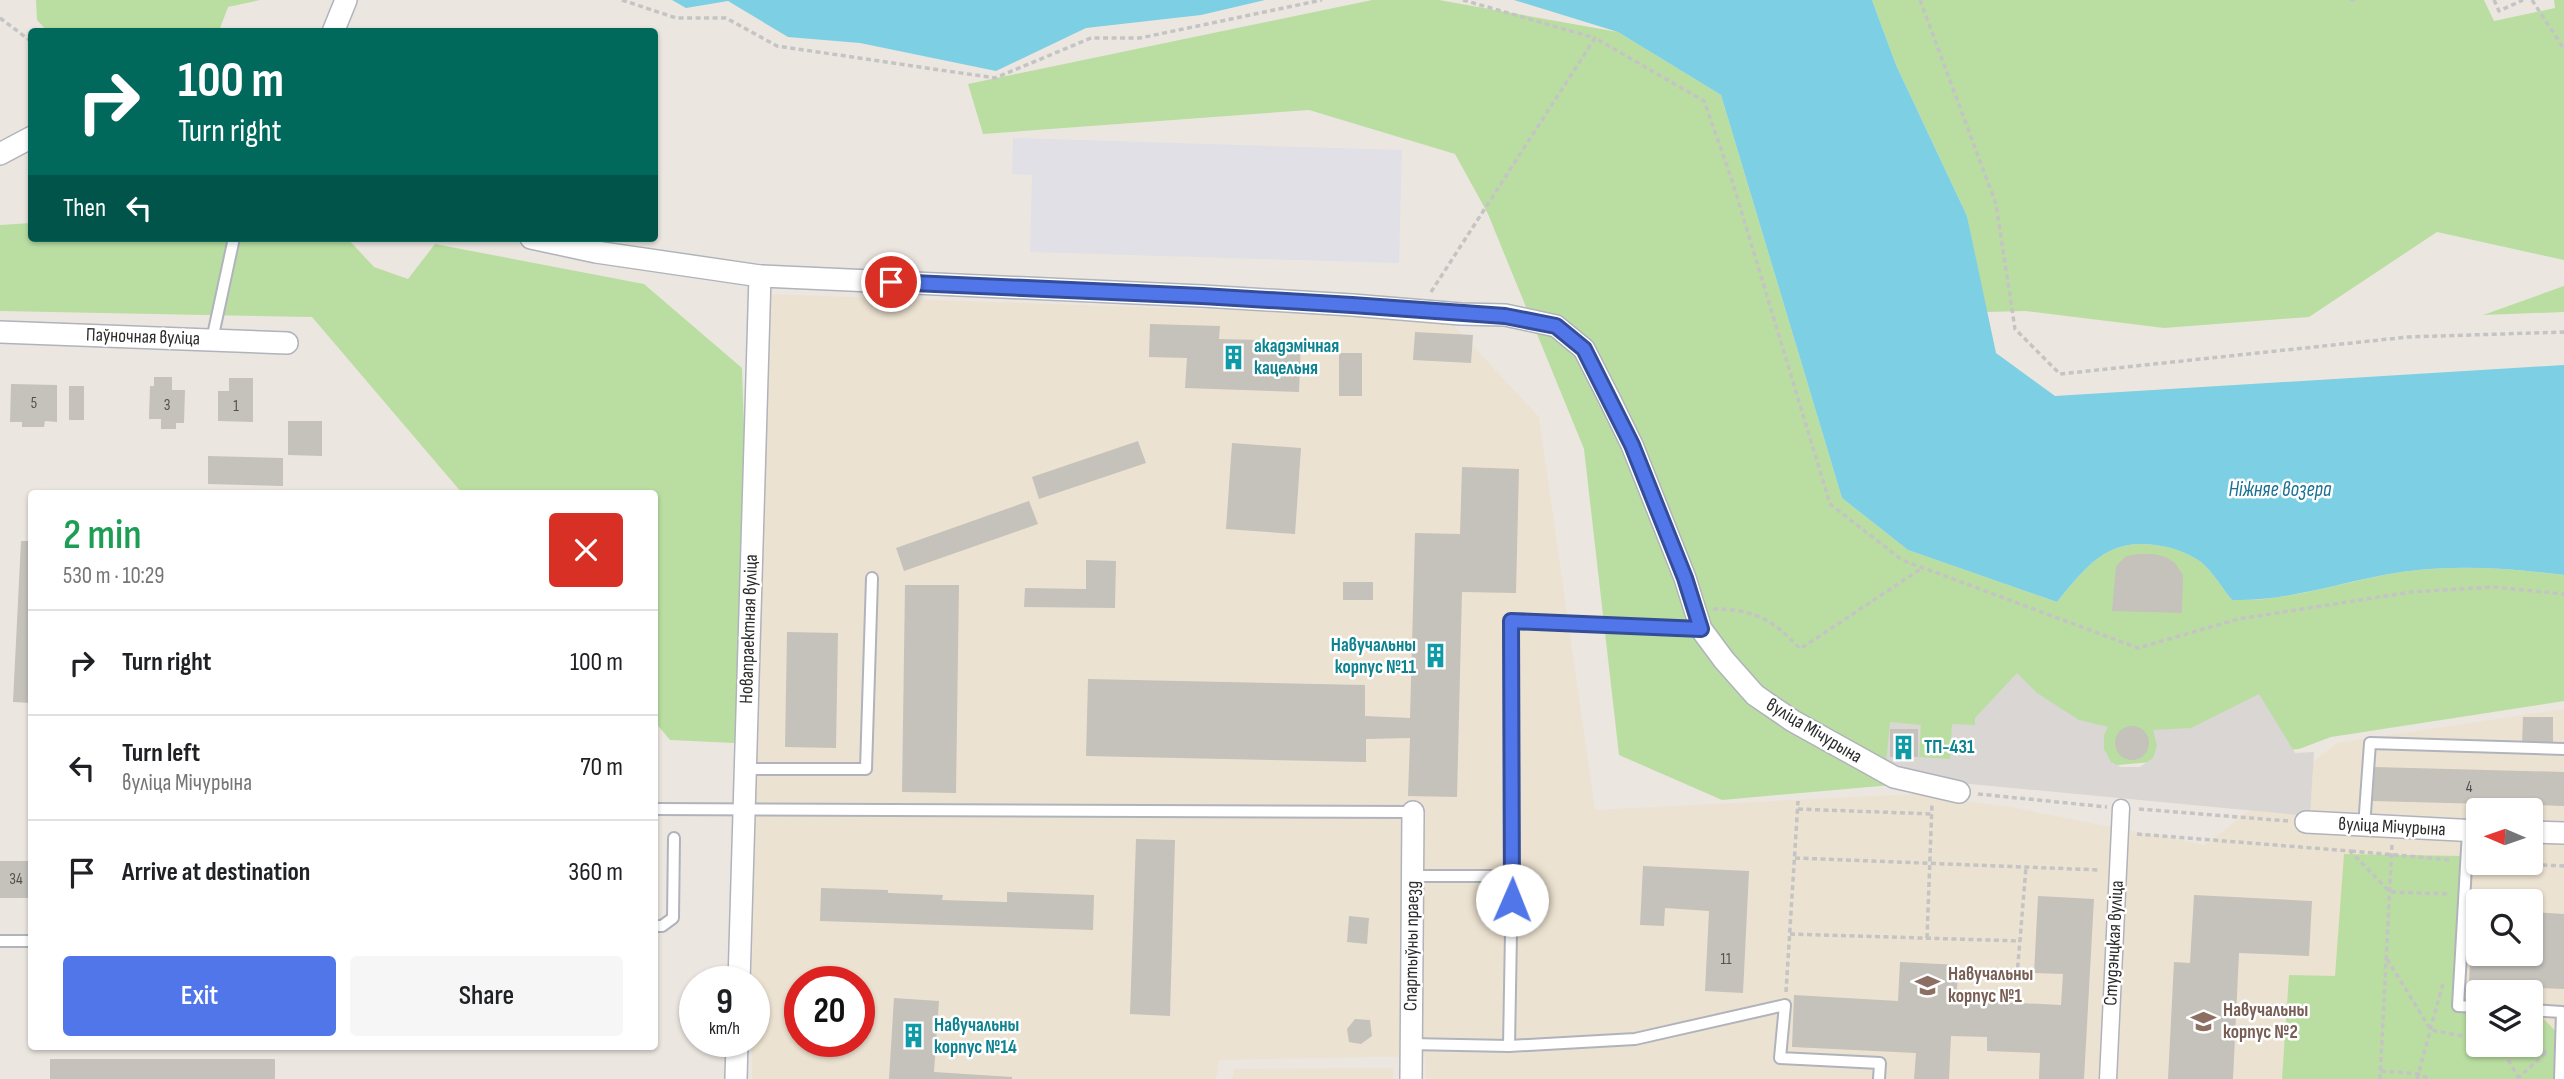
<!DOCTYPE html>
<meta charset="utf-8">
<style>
:root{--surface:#fff;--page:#f6f6f6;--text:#202124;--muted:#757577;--line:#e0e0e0;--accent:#5076ea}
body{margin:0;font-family:"Sofia Sans Condensed",sans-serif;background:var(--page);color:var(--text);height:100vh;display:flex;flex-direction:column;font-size:26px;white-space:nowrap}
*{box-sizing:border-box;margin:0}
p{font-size:23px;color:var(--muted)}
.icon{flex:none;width:38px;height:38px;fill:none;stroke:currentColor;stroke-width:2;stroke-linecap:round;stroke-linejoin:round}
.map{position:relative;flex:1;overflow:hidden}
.panel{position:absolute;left:28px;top:490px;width:630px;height:560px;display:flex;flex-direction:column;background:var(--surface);border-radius:7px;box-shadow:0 2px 5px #0004}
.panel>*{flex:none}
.banner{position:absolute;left:28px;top:28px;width:630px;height:214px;border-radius:7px;box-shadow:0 2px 5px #0004;background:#00695c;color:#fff;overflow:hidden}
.needle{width:46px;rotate:272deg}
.tools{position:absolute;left:2466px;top:798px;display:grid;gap:14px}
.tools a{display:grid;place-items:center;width:77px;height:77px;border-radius:7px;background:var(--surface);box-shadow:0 2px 5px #0004;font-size:35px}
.speed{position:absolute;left:679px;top:966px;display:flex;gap:14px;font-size:35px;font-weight:700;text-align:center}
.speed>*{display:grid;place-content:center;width:91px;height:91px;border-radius:50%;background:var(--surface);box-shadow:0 2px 5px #0004;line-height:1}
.speed small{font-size:18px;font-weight:400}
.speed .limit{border:10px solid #d22;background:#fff;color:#111}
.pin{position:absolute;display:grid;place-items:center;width:60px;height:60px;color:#fff;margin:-30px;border:4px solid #fff;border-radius:50%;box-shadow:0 2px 7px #0007}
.me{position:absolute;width:77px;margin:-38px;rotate:1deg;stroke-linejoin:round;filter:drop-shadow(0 0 5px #0008)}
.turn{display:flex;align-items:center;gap:24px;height:147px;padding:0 35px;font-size:32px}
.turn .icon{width:91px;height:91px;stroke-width:2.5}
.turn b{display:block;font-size:49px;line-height:60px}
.then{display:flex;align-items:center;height:66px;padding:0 35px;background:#0003;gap:14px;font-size:26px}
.round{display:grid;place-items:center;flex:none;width:74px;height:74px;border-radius:7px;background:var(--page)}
.head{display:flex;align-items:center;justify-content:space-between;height:119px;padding:0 35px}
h1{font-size:42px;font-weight:600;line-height:52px;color:#1e9e55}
.cta{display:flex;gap:14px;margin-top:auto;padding:14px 35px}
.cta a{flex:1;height:80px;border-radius:7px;background:var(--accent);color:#fff;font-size:28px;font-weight:600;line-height:80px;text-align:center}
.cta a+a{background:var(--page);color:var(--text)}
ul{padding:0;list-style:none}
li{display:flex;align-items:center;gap:21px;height:105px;padding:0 35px;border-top:2px solid var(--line)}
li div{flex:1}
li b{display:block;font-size:26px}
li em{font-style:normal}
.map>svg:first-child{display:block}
</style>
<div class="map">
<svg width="2564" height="1079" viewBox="0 0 2564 1079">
<rect width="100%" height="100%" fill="#ece6e0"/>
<!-- industrial -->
<polygon fill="#e1e0e6" points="1013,138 1402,150 1399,263 1030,252 1032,175 1012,174"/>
<!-- education -->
<g fill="#ece2d1" fill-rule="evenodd">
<path d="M766,294L1447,318L1539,417L1595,810L1915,794L2009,807L2205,845L2337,743L2564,709V1079H1426L1425,1056L1219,1060L1216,1079H752V1041H754L752,982L755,744ZM2478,810H2530V863H2478ZM2478,901H2530V954H2478ZM800,982H859V1041H800ZM2478,992H2530V1045H2478Z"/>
<polygon points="1393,1068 1393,1079 1232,1079 1234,1069"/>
</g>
<!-- green -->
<g fill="#badea2">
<polygon points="36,0 260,0 228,7 219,31 48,32 37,20"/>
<path d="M1372,0H1439L1618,32L1721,95L1842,498L1908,550L2057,602C2085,568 2106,538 2155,545C2172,547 2187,552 2201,562C2213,572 2222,588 2232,600C2296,602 2356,576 2418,570C2467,565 2516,569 2564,575V701L2331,737L2299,749L1722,800L1619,755L1584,449L1488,214L1455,154L1309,110L983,134L968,84Z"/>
<polygon points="1872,0 2484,0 2494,21 2555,8 2554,0 2564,0 2564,260 2437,232 2309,317 2164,328 2025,311 1986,312 1967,216 1896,65"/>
<polygon points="31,223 32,238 347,238 374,267 408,279 435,244 644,284 742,368 755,744 670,740 655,722 654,494 462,493 312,317 0,311 0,225"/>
<polygon points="2564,286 2564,312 2483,315"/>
<polygon points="2344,854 2463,856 2455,997 2478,1000 2478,1045 2530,1045 2531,1005 2557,1033 2555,1079 2282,1079 2289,975 2335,976"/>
</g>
<!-- plaza -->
<polygon fill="#d9d6d3" points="2017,673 2037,693 2079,720 2108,727 2104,735 2104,749 2111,762 2121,767 2140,767 2153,758 2157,746 2153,730 2191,728 2259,694 2295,753 2314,752 2310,816 1928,780 1886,764 1890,722 1921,725 1919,757 1950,759 1952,724 1975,725 1975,718"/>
<!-- water -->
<g fill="#7dcfe4">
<polygon points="672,0 1265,0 1201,15 1086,28 996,71 860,43 788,37 728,1 686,8"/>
<path d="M1514,0H1872L1896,65L1967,216L1996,353L2055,396L2564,365V575C2516,569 2467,565 2418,570C2355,576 2295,602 2232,600C2222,588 2213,572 2201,562C2187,552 2171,547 2155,545C2106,538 2085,568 2057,602L1908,550L1842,498L1721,95L1618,32Z"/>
</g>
<!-- building -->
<g fill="#c5c1bb">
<polygon points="1150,324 1220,326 1219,339 1301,341 1299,392 1185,388 1187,358 1149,357"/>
<polygon points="1415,332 1473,335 1471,363 1413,360"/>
<rect x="1339" y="353" width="23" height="43"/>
<polygon points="154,377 172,377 172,390 185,390 184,423 176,423 176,429 161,429 161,419 149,419 150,386 154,386"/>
<polygon points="229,378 253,378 253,422 218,421 218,391 229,391"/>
<polygon points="11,384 57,385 57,422 45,421 44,427 22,427 22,422 10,422"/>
<rect x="69" y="386" width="15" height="34"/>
<polygon points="288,421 322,421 322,456 288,455"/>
<polygon points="1138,441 1146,463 1039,499 1032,477"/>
<polygon points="1232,443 1301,448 1295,534 1226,529"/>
<polygon points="208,456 283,458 283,486 208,484"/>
<polygon points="1462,467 1519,469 1516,593 1462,592 1457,797 1408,796 1410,738 1366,739 1366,762 1086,756 1088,679 1365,685 1365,716 1410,718 1415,533 1460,534"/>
<polygon points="1029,501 1038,524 904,571 896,548"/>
<polygon points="21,541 32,541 32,703 13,702"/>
<polygon points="2139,554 2154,554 2166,557 2175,563 2183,575 2182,613 2112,611 2116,566 2126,556"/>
<polygon points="1086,560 1116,561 1115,608 1024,607 1025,588 1086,589"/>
<rect x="1343" y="582" width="30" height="18"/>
<polygon points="905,585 959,585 956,793 902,792"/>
<polygon points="787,632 838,633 836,748 785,747"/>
<polygon points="2523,717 2553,717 2553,745 2522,745"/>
<circle cx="2132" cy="743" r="17"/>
<rect x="1890" y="729" width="28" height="28"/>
<polygon points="2374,767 2564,772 2564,806 2373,801"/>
<polygon points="1136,839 1175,840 1170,1016 1130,1014"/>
<rect x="0" y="861" width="32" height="37"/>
<polygon points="1643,866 1749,871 1743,993 1705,991 1709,911 1665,908 1664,926 1640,925"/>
<polygon points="821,888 888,890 888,893 943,895 942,900 1007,902 1007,892 1094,895 1093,930 820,921"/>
<polygon points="2194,895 2312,901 2309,956 2239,953 2233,1079 2168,1079 2174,962 2190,963"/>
<polygon points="2038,896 2094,899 2084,1079 2039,1079 2040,1053 1987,1051 1987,1037 1951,1036 1949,1079 1914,1079 1916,1053 1792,1047 1794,995 1898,1001 1900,962 1959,965 1956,1000 2061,1005 2063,974 2034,973"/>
<polygon points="2472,910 2478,910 2478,954 2530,954 2530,912 2564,914 2564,989 2469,985"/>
<polygon points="1349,916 1369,918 1367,944 1347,942"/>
<polygon points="894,998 939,1001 934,1072 1012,1077 1012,1079 889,1079"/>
<polygon points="1355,1019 1370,1020 1372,1036 1361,1044 1349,1042 1347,1029"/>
<rect x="50" y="1059" width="225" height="20"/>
</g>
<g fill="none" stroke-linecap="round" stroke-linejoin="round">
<defs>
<g id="service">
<polyline points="212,340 234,238"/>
<polyline points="744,769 866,769 872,578"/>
<polyline points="654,809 1413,812"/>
<polyline points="2364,827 2370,743 2564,749"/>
<polyline points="2468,831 2458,1006 2478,1007"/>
<polyline points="1413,876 1512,876 1511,621 1701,629"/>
<polyline points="654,926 662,926 673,918 674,838"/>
<polyline points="0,941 32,941"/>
<polyline points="2530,1010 2562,1012 2560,1079"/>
<polyline points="1410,1044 1509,1046 1512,876"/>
<polyline points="1509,1046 1635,1039 1785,1005 1780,1058 1880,1063 1879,1079"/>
</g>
<polyline id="pedestrian" points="2108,1079 2121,808"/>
<g id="minor">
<polyline points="333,32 346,0"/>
<polyline points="0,154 32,137"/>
<polyline points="531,238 596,252 760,276 1202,296 1352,305 1461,314 1505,315 1556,326 1584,349 1610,400 1632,445 1685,578 1701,629 1724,660 1755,695 1793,721 1894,777 1959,792"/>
<polyline points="0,332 287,343"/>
<polyline points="2306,822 2478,831"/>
<polyline points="2530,832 2564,833"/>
<polyline points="739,982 760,276"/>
<polyline points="736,1079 737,1041"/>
<polyline points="1411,1079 1413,812"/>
</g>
</defs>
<!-- service casing -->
<use href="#service" stroke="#b0b3bb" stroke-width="14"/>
<!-- pedestrian casing -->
<use href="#pedestrian" stroke="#b0b3bb" stroke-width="19"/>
<!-- minor casing -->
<use href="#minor" stroke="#b0b3bb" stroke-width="24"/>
<!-- path -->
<g stroke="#c4c4c4" stroke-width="3.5" stroke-dasharray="5 3.5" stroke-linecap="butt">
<polyline points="622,0 676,18 726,18 777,46 995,78 1091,38 1140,38 1322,0"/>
<polyline points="1463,0 1595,38"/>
<polyline points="1920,0 1996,204 2015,329 2060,374 2408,337 2564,332"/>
<polyline points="2350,0 2358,0"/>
<polyline points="2494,0 2499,11 2523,0"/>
<polyline points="2532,0 2564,49"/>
<polyline points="0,18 32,42"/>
<polyline points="1431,292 1595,38 1704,101 1731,177 1830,504 1902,560 2138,648 2238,619 2411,592 2493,587 2564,594"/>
<path d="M1713,609C1753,609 1773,619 1800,649L1922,568"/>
<polyline points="1978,794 2107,807"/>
<polyline points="1798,809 1932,814"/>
<polyline points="2139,809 2288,821"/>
<polyline points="2137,834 2350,851 2390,892 2451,894"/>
<polyline points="2351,851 2451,860"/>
<polyline points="1795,858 2100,870"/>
<polyline points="2500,863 2564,866"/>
<polyline points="1790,934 2020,941"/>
<polyline points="1927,938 1932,804"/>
<polyline points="2387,959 2431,1030 2478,1039"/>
<polyline points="2017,976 2026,867"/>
<polyline points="1786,992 1798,801"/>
<polyline points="2500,1045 2518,1077"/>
<polyline points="2508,1045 2547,1052"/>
<polyline points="2381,1071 2419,1074 2430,1079"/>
<polyline points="2380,1079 2392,844"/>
<polyline points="2417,1079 2443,983"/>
<polyline points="2517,1079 2547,1052"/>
</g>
<!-- service -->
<use href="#service" stroke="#fff" stroke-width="10"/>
<!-- pedestrian -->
<use href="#pedestrian" stroke="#fff" stroke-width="16"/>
<!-- minor -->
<use href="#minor" stroke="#fff" stroke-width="21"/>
</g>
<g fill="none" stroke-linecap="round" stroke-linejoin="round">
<defs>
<polyline id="route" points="891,282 1202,296 1352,305 1505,316 1556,326 1584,349 1632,445 1685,578 1701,629 1511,621 1512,900"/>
</defs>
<!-- route casing -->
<use href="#route" stroke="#344d98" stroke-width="18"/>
<!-- route -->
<use href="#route" stroke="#5076ea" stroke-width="12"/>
</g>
<!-- icons -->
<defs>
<symbol id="building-bare" viewBox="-9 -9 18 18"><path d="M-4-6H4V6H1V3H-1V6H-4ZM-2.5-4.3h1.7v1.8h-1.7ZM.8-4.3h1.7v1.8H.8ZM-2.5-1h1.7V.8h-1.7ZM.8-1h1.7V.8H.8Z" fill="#0f9aa8" stroke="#fff" stroke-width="2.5" paint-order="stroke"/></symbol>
<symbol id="university-bare" viewBox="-9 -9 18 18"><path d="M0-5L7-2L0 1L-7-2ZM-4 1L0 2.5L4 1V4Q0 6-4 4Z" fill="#8d6e63" stroke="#fff" stroke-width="2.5" paint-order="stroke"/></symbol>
</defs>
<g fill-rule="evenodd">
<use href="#building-bare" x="1216" y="340" width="35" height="35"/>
<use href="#building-bare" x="1418" y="638" width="35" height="35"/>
<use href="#building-bare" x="1886" y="730" width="35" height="35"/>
<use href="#university-bare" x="1910" y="968" width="35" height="35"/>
<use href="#university-bare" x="2186" y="1004" width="35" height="35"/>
<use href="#building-bare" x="896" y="1018" width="35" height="35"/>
</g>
<g text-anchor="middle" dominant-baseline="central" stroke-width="5" stroke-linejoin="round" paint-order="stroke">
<!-- number labels -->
<g font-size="16" fill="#525150">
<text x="34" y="403">5</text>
<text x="167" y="405">3</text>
<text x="236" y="406">1</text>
<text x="2469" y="787">4</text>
<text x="16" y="879">34</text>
<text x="1726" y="959">11</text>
</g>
<!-- street labels -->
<g font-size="19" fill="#2c2c2c" stroke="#fff">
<text transform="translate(143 337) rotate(2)">Паўночная вуліца</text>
<text transform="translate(749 629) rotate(-88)">Новапраектная вуліца</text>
<text transform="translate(1814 731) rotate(31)">вуліца Мічурына</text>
<text transform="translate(2392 827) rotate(3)">вуліца Мічурына</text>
<text transform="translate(2114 943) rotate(-87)">Студэнцкая вуліца</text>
<text transform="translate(1412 946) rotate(-89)">Спартыўны праезд</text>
</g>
<!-- culture labels -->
<g font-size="19" font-weight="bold" fill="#0d838f" stroke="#fff" text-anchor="start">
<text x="1254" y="346">акадэмічная<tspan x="1254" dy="22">кацельня</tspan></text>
<text x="1416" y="645" text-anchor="end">Навучальны<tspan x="1416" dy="22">корпус №11</tspan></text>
<text x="1924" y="747">ТП-431</text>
<text x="934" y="1025">Навучальны<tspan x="934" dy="22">корпус №14</tspan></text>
</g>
<!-- education labels -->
<g font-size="19" font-weight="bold" fill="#785e54" stroke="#fff" text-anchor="start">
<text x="1948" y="974">Навучальны<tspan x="1948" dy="22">корпус №1</tspan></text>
<text x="2223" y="1010">Навучальны<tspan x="2223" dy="22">корпус №2</tspan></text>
</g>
<!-- water labels -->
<g font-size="21" font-style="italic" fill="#1a7193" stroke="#fff">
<text x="2280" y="489">Ніжняе возера</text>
</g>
</g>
</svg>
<div class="tools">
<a><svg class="needle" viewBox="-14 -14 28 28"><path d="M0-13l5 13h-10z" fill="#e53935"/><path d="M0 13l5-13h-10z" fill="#757577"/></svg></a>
<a><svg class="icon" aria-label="search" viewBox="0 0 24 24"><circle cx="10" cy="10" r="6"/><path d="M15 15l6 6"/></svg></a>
<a><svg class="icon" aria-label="layers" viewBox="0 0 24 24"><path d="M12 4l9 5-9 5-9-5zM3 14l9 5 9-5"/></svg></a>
</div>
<div class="speed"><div>9<small>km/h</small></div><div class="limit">20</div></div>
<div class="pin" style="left:891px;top:282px;background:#d93025"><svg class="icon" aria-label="arrive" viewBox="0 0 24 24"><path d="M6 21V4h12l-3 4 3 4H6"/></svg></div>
<svg class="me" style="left:1512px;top:900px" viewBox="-20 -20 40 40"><circle r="19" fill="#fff"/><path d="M0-13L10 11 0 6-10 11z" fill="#5076ea"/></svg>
<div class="banner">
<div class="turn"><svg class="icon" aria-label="right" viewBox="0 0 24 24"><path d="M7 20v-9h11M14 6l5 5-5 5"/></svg><div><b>100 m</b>Turn right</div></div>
<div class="then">Then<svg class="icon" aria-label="left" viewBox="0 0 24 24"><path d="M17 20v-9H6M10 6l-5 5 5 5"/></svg></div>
</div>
<section class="panel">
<div class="head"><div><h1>2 min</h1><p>530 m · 10:29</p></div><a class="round" style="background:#d93025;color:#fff"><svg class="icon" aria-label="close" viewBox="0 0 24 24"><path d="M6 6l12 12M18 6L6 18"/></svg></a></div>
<ul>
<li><svg class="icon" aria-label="right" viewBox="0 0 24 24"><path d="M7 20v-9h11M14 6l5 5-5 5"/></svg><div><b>Turn right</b></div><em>100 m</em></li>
<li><svg class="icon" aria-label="left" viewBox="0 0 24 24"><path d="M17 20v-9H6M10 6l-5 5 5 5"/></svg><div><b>Turn left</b><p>вуліца Мічурына</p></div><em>70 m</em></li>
<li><svg class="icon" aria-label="arrive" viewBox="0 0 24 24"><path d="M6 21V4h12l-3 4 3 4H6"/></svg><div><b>Arrive at destination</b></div><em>360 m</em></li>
</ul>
<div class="cta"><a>Exit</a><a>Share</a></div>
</section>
</div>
